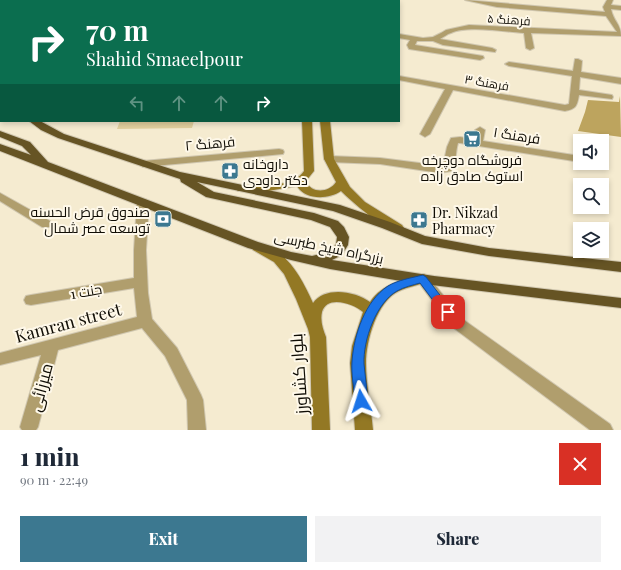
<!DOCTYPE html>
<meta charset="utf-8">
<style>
:root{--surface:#fff;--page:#f2f2f3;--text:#1f2937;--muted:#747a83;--accent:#3c7890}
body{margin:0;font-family:"Playfair Display",Cairo,serif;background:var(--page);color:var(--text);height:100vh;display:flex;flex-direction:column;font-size:15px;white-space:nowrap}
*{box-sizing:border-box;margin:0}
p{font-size:13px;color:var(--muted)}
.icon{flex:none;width:22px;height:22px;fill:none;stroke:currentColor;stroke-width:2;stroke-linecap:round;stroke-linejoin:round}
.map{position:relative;height:430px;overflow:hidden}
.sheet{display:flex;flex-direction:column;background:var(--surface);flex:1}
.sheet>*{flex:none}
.guide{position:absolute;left:0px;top:0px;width:400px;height:122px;box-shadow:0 2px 6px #0003;background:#0b6e4f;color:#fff;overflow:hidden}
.fabs{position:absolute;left:573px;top:134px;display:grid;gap:8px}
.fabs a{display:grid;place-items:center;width:36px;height:36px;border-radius:0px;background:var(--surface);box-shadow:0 2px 6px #0003;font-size:20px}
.pin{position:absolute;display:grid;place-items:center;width:34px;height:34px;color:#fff;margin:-17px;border-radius:8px;box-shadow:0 2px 6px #0006}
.me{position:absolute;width:44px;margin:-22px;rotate:354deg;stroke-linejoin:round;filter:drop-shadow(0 0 3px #0008)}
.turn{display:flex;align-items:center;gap:14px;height:84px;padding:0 20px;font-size:18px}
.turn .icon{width:52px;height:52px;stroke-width:2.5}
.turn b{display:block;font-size:28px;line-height:34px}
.lanes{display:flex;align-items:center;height:38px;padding:0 20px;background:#0003;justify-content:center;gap:20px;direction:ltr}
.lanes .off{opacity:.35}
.round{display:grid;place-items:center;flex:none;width:42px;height:42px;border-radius:0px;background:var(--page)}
.summary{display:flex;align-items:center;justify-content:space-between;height:68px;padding:0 20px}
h1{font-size:24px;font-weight:800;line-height:30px}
.cta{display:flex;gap:8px;margin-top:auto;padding:8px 20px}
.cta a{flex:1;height:46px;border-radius:0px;background:var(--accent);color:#fff;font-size:16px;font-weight:800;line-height:46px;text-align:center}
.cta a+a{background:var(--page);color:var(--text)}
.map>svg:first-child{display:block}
</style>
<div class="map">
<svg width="621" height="430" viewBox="0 0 621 430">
<rect width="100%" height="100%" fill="#f5ebd0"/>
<!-- green -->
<polygon fill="#e2d09e" points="120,121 194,121 192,128 117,129"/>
<!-- forest -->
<polygon fill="#bda45e" points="620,96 621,137 578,131 585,112 588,100 619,102"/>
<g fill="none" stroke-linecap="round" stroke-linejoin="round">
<defs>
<g id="minor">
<path d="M465,0L605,12L603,7L607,0H613L611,5L621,6V10L611,9C613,21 621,24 621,36L531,33L534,48L530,50L526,48L524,33C505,32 467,25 451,33C447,34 444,37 440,39L492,48L496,50L495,52L443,45L433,41H417L415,45L483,56L484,58L480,60L409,49L407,45L410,40L399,38V34L423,38L433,37L441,33L446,30L469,25L617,32L606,16L497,7Z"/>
<path d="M575,59H578L582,61L581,72L621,78V84L580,77L579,90L612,95L613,97L612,99L579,95C577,106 576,109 565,111L453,90L430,134L425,137L420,134L445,89L399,80V76L565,105L569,104L572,76L509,66L505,64L509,62L573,71Z"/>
<path d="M480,127L485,130L483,141L580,156V162L460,143H458C455,153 457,162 451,171L440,173L380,164L329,162L324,159L329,156L380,158L443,166L447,147L451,138L460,137L473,139L475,130Z"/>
<polygon points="279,149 283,150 284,152 283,154 143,167 138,164 143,161"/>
<polygon points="0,193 50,221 52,224 50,227 42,227 0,201"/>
<polygon points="143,199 147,200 149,202 146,250 148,293 152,319 177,348 201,395 203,400 206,430 188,430 187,400 165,356 142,328 58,350 38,427 36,430 22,430 20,427 41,355 0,365 0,353 137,317 134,288 31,305 26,304 24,300 26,296 31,295 134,278 134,250 137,202 139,200"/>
<polygon points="423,274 428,276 461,318 610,424 613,430 590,430 451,326 416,279 418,276"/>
</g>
<g id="secondary">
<path d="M302,121H312L314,171L306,181C311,194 329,193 336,182L324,159L320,121H330L334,159L350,187L365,202L402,225L404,228L402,231C388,234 351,201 341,191C328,200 305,200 297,186L268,191H238L236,189L238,187C258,182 290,191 304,171Z"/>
<path d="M258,243C288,251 301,277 313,303C325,286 355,291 370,302C383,283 403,280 423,274L428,276L430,279L428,282C418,285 408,287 399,291C377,301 366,341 366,363C366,385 371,408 373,430H355L350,363L352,346L363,312C354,304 327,294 322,312C320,321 323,329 326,337L330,430H312L310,337L308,329L296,299L284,274L274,262L253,250L252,247L253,244Z"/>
</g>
<g id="primary">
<polygon points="217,0 226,0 227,1 218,1"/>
<polygon points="242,0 252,0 253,1 243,1"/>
</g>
<g id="trunk">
<rect x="0" y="30" width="1" height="4"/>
<polygon points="1,101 1,107 0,108 0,102"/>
<polygon points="29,121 40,121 64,134 180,172 340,205 390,222 425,236 489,248 621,262 621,272 489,256 422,244 382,228 333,211 197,182 214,192 314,213 338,221 344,227 349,237 348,245 342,255 332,260 434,276 621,298 621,308 407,282 330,269 291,260 248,248 0,151 0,144 31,155 22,146 0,137 0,131 30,142 48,162 258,242 291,252 312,256 324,253 332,249 336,244 337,237 330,227 311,220 206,197 181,182 180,179 58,138 41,130"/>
</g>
</defs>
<!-- minor casing -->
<use href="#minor" stroke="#d0c7b0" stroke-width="2"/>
<!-- secondary casing -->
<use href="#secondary" stroke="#d0c7b0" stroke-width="2"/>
<!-- primary casing -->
<use href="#primary" stroke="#d0c7b0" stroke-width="2"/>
<!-- trunk casing -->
<use href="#trunk" stroke="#d0c7b0" stroke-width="2"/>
<!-- minor -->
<use href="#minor" fill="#b09e6d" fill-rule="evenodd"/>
<!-- secondary -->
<use href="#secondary" fill="#937824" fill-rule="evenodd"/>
<!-- primary -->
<use href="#primary" fill="#735f27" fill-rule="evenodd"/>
<!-- trunk -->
<use href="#trunk" fill="#665424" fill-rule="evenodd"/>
</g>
<!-- shaded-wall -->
<polygon fill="#6a7e86" points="53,0 75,0 73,1 50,1"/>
<!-- building -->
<polygon fill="#97b4c0" stroke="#6a7e86" points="4,0 53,0 50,1 5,1"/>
<!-- route -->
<path fill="#1a73e8" stroke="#114b97" d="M423,275L426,277L453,312L451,315L448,316L444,315L420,283C413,285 404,287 397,291C376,303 363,340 364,364C365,376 367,389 368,401L366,405L361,406L357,405L355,401C354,388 351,374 352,361C354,335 365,301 388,286C398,280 411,278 423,275Z"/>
<!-- icons -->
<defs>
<symbol id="supermarket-square" viewBox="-11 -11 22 22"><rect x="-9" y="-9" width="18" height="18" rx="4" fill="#3c7890" stroke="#fef8e9"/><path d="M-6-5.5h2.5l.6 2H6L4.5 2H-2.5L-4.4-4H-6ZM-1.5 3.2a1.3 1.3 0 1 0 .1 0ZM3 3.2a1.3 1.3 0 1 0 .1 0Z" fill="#fff"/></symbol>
<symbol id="pharmacy-square" viewBox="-11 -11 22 22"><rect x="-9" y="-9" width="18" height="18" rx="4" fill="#3c7890" stroke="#fef8e9"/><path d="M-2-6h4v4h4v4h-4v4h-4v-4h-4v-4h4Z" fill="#fff"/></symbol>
<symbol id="bank-square" viewBox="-11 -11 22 22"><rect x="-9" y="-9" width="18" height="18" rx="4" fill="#3c7890" stroke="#fef8e9"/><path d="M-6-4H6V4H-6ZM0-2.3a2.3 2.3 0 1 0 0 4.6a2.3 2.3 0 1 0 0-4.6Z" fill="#fff"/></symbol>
</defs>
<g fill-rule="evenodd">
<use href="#supermarket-square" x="462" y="129" width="20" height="20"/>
<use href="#pharmacy-square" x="220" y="161" width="20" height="20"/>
<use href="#bank-square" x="153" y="209" width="20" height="20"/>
<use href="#pharmacy-square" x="409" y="210" width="20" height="20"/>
</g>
<g text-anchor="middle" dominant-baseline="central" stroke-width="4" stroke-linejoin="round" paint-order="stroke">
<!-- far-street labels -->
<g font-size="12" fill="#100d05" stroke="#fef8e9">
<text transform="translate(509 19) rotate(4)">فرهنگ ۵</text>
<text transform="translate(487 82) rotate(10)">فرهنگ ۳</text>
</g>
<!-- street labels -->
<g font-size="14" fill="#100d05" stroke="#fef8e9">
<text transform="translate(517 135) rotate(9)">فرهنگ ۱</text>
<text transform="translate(210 143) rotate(-5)">فرهنگ ۲</text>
<text transform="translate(329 247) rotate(12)">بزرگراه شیخ طبرسی</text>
<text transform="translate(86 291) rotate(-10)">جنت 1</text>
</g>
<!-- poi labels -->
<g font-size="14" fill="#100d05" stroke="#fef8e9" text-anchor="start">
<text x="472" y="159" text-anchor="middle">فروشگاه دوچرخه<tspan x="472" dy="16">استوک صادق زاده</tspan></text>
<text x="243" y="163">داروخانه<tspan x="243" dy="16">دکتر داودی</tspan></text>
<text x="150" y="211" text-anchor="end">صندوق قرض الحسنه<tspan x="150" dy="16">توسعه عصر شمال</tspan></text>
<text x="432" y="212">Dr. Nikzad<tspan x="432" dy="16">Pharmacy</tspan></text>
</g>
<!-- near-street labels -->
<g font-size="17" fill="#100d05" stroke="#fef8e9">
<text transform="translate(68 322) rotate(-15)">Kamran street</text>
<text transform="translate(298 374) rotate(-94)">بلوار کشاورز</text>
<text transform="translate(40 387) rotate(-75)">میرزائی</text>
</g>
</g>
</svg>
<div class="fabs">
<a><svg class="icon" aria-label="sound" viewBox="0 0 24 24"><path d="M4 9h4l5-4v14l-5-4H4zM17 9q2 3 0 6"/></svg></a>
<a><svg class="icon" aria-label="search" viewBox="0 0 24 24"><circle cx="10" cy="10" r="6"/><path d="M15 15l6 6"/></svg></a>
<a><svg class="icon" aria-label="layers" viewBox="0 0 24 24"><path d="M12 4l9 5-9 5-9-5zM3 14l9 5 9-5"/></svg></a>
</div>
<div class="pin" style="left:448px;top:312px;background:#d93025"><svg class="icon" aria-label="arrive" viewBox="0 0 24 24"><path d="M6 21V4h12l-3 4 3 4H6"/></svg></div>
<svg class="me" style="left:361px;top:401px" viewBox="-20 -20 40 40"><path d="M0-17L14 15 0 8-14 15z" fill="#1a73e8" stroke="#fff" stroke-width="4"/></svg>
<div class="guide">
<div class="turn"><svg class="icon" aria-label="right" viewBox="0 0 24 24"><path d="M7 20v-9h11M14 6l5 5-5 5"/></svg><div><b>70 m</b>Shahid Smaeelpour</div></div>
<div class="lanes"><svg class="icon off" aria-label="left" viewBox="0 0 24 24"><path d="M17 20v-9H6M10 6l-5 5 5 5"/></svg><svg class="icon off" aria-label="ahead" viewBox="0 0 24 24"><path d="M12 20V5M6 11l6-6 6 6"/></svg><svg class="icon off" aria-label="ahead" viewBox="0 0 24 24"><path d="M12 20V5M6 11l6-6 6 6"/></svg><svg class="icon" aria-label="right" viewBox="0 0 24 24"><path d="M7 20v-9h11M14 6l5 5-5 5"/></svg></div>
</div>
</div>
<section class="sheet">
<div class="summary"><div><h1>1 min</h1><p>90 m · 22:49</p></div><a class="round" style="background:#d93025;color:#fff"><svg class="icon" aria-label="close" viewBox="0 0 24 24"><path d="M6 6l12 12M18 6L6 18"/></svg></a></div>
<div class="cta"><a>Exit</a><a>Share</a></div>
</section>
